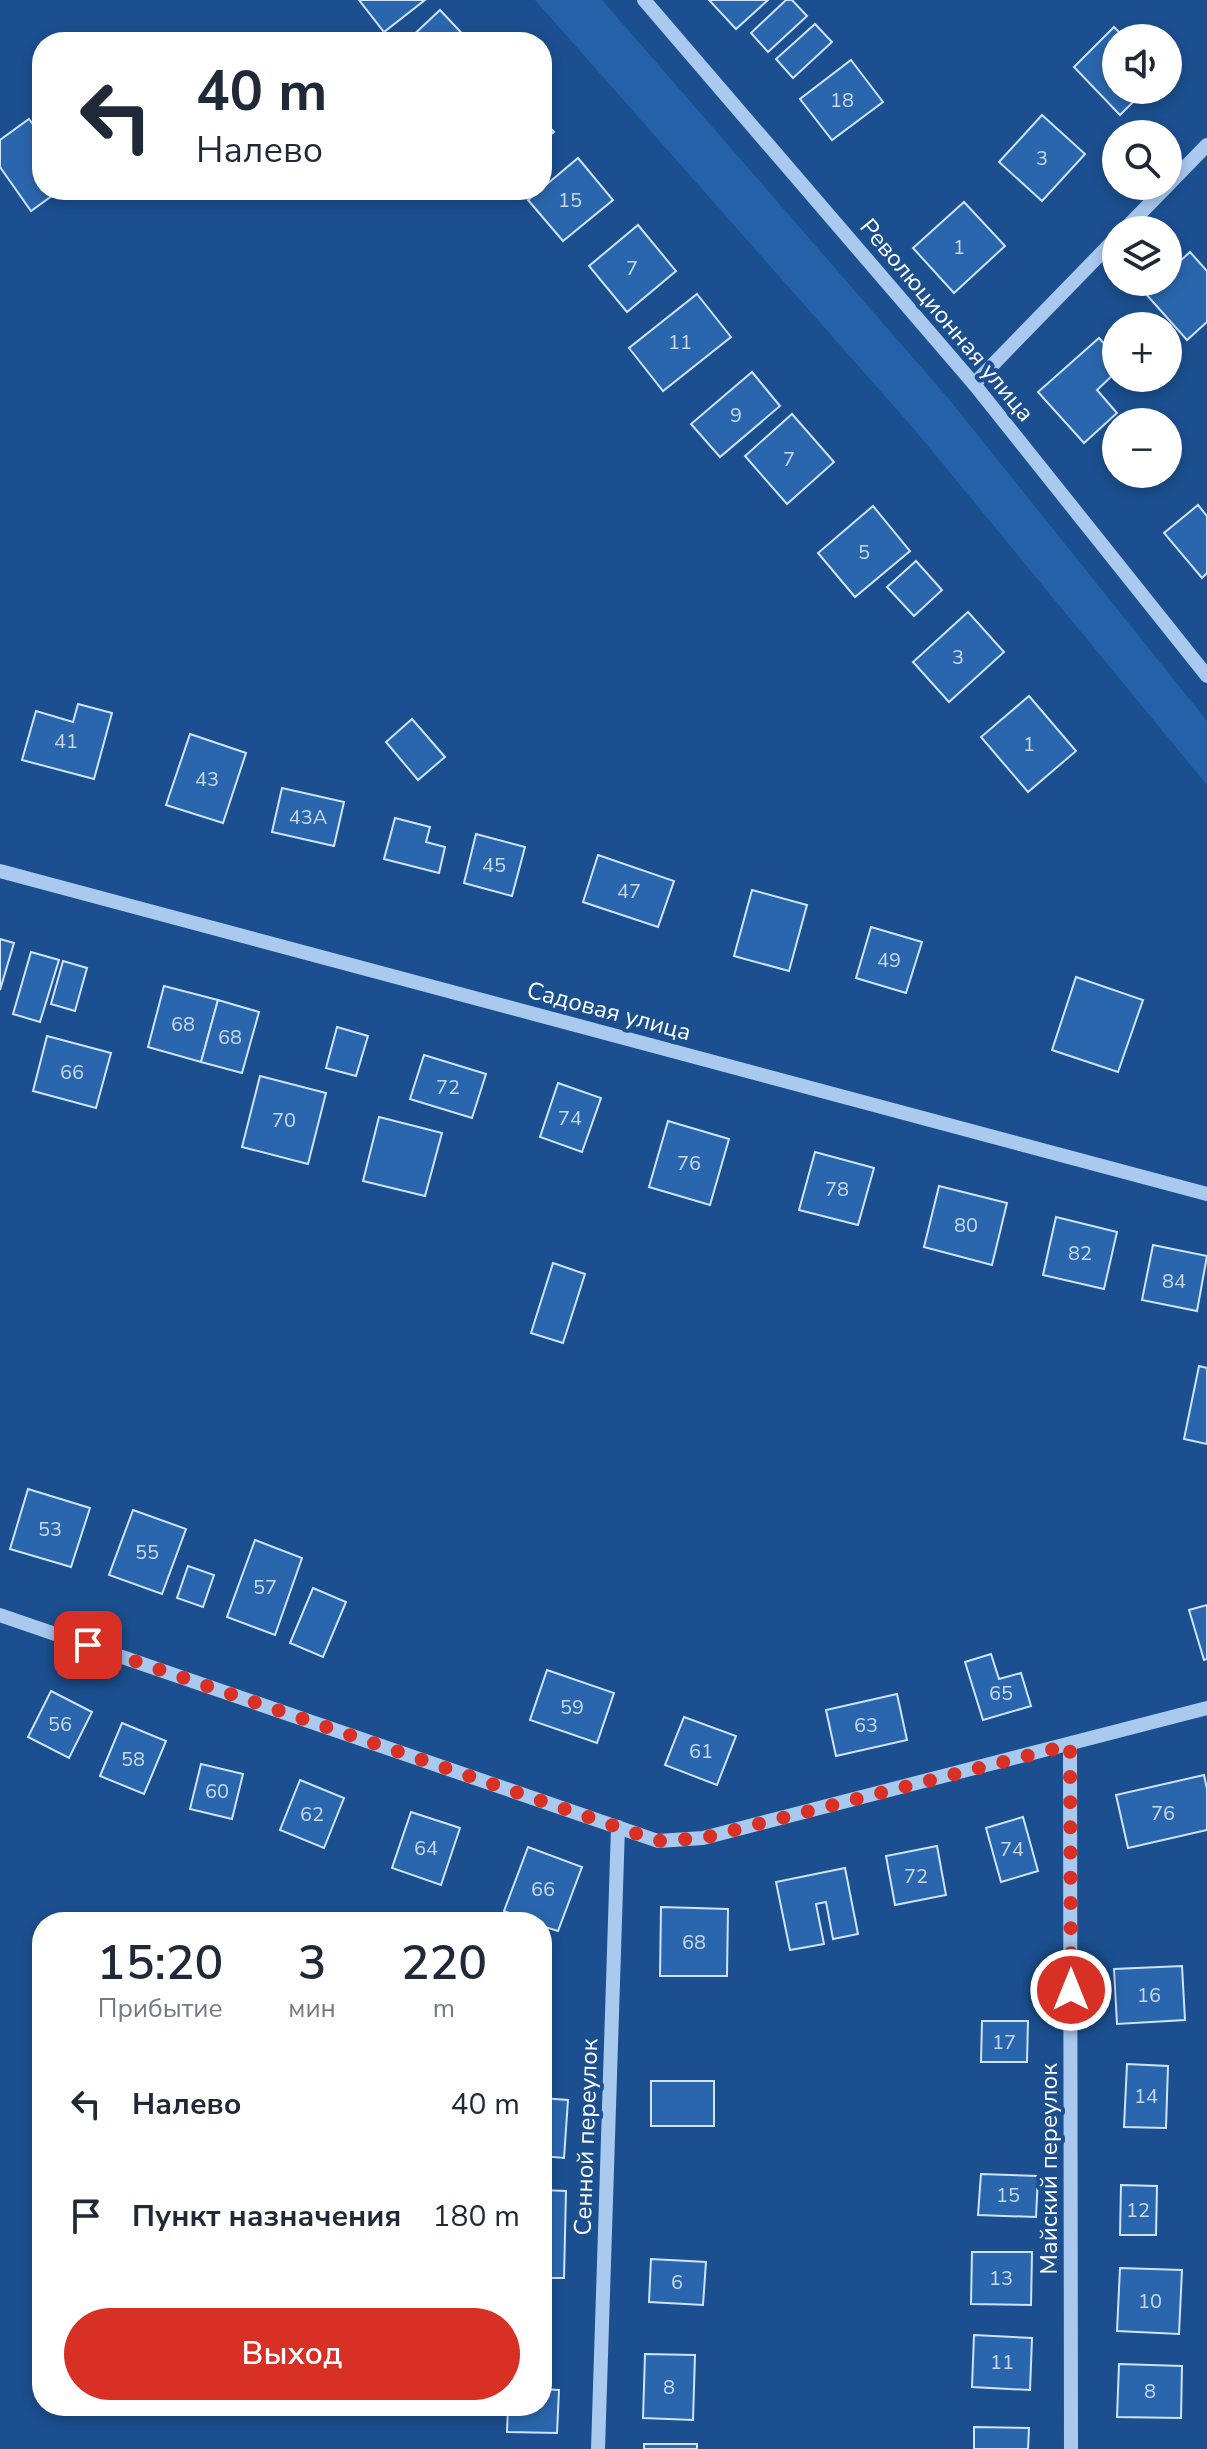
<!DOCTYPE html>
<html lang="ru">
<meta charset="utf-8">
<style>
:root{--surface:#fff;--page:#f2f2f3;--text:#1f2937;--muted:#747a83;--accent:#d93025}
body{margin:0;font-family:"Nunito Sans",sans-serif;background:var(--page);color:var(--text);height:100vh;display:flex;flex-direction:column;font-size:30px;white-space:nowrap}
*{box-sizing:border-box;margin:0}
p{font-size:26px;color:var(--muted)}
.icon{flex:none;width:44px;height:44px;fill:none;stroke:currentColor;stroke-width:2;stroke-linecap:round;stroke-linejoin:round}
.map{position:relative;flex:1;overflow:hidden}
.details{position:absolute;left:32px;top:1912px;width:520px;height:504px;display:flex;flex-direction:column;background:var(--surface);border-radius:32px;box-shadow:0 4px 12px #0003}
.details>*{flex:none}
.top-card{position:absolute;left:32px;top:32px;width:520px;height:168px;border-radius:32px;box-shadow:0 4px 12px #0003;background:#fff;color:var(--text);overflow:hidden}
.fabs{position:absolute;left:1102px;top:24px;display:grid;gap:16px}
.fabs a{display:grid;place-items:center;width:80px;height:80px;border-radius:50%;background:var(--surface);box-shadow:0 4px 12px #0003;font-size:40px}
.pin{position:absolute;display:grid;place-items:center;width:68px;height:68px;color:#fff;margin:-34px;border-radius:16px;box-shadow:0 4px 12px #0006}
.me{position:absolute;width:88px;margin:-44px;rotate:0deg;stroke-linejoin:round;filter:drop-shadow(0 0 6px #0008)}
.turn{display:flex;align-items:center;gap:28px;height:168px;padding:0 32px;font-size:36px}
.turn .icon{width:104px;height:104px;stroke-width:2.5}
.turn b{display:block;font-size:56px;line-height:68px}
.eta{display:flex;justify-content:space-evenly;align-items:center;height:136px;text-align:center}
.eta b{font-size:48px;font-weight:600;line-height:56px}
.primary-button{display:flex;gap:16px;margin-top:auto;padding:16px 32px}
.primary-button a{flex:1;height:92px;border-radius:48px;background:var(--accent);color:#fff;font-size:32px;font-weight:600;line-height:92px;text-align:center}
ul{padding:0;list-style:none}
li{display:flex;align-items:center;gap:24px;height:112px;padding:0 32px}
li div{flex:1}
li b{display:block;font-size:30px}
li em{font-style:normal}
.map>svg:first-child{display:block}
</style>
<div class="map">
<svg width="1207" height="2449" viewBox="0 0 1207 2449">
<rect width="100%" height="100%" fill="#1b4f8f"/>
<!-- green -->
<polygon fill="#2461a8" points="535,0 602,0 948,398 1207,721 1207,785 914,429"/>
<!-- building -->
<g fill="#2a66ad" stroke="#cfe3fa" stroke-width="2">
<polygon points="359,0 425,0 384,32"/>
<polygon points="709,0 768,0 736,29"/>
<polygon points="786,0 792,0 807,16 768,52 751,33"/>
<polygon points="440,10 470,42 406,42"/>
<polygon points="815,24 832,42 793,78 776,59"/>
<polygon points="1114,27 1125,38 1116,38 1116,90 1145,90 1120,115 1074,67"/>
<polygon points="851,60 883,102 832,140 800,99"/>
<polygon points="1042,115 1085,154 1042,201 999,162"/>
<polygon points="29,119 42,137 42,190 60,190 31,211 0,167 0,140"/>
<polygon points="542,119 554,132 542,142"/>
<polygon points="578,158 613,200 563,241 528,200"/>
<polygon points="964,202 1005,246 954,293 913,248"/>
<polygon points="638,225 676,271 627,312 589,266"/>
<polygon points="1190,252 1207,271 1207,322 1187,340 1145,293 1157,282 1168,282 1168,272"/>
<polygon points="697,294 731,337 663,391 629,348"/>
<polygon points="1099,338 1116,357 1116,372 1097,390 1117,413 1084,443 1038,392"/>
<polygon points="752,372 780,406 720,457 691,424"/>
<polygon points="792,414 834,462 787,504 745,456"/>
<polygon points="1198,505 1207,516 1207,573 1202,578 1164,533"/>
<polygon points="873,506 910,551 855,597 818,553"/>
<polygon points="916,561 942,590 914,616 887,587"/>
<polygon points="968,612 1004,652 949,702 913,662"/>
<polygon points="1029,696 1076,751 1028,792 981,737"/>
<polygon points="78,704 112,713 94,779 22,760 36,711 73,722"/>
<polygon points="412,719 445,757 418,780 386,742"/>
<polygon points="190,734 246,753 223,823 166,805"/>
<polygon points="282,788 344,802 334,846 272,832"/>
<polygon points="395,818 430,827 426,842 445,847 439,873 384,859"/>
<polygon points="476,834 525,847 512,896 464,883"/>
<polygon points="598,855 674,881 658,927 583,902"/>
<polygon points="752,890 807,905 789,971 734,956"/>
<polygon points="871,927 922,942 906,993 856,978"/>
<polygon points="0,939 14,943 0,990"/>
<polygon points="31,952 59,960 40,1022 13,1014"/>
<polygon points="63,961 87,968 75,1011 51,1004"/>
<polygon points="1076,977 1143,1000 1118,1072 1052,1050"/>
<polygon points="164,986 218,1000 201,1062 148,1047"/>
<polygon points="218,1000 259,1012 242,1073 201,1062"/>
<polygon points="337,1027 368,1036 356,1076 326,1068"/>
<polygon points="47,1036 111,1053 96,1108 33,1091"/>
<polygon points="424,1055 486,1074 472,1118 410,1099"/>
<polygon points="260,1076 326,1093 308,1164 242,1147"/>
<polygon points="558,1083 601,1098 582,1152 540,1137"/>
<polygon points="379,1117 442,1133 425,1196 363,1181"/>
<polygon points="668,1121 729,1139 710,1205 649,1187"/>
<polygon points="815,1152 874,1168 858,1225 799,1210"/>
<polygon points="939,1186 1007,1203 992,1265 924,1247"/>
<polygon points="1056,1217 1117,1232 1104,1289 1043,1275"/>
<polygon points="1153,1245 1207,1256 1197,1311 1142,1300"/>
<polygon points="553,1263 585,1274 563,1343 531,1333"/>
<polygon points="1199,1366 1207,1368 1207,1444 1184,1439"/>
<polygon points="28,1489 90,1508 71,1567 10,1549"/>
<polygon points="133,1510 186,1529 162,1594 109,1575"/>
<polygon points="255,1540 302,1558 275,1635 227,1617"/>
<polygon points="188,1566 214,1575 203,1607 177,1598"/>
<polygon points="313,1588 346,1602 323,1657 290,1643"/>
<polygon points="1207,1605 1207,1659 1204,1660 1189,1610"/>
<polygon points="991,1654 999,1679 1021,1673 1031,1706 983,1720 965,1662"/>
<polygon points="547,1670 614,1693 597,1743 530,1720"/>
<polygon points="51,1691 92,1712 69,1758 28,1737"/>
<polygon points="897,1694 907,1740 836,1756 826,1710"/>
<polygon points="684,1717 736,1736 717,1785 665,1765"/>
<polygon points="122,1723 166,1741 144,1794 100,1776"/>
<polygon points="201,1764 243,1774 232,1819 190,1809"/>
<polygon points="1204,1775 1207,1789 1207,1830 1128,1848 1116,1795"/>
<polygon points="300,1780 344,1798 324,1848 280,1830"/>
<polygon points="411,1812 460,1828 441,1885 392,1868"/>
<polygon points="1023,1817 1038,1871 1001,1882 986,1828"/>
<polygon points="937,1846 946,1895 895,1905 886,1856"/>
<polygon points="528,1847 582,1867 558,1931 542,1926 542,1922 532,1922 504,1911"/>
<polygon points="845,1868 858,1934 833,1939 826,1902 816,1904 824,1944 790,1950 776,1882"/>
<polygon points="661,1907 728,1909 727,1976 660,1976"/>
<polygon points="1182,1966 1185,2020 1117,2024 1114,1969"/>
<polygon points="982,2021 1028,2021 1027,2062 981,2062"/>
<polygon points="1127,2064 1168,2066 1166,2128 1124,2127"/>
<rect x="651" y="2081" width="63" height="45"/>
<polygon points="542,2098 568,2100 564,2158 542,2156"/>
<polygon points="981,2174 1038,2176 1036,2217 978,2215"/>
<polygon points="1121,2185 1157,2186 1156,2235 1120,2235"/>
<polygon points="542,2190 566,2191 564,2278 542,2278"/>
<polygon points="972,2252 1032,2252 1031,2305 971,2304"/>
<polygon points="651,2259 706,2262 703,2305 649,2302"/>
<polygon points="1120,2268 1182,2270 1179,2334 1117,2331"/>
<polygon points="974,2335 1032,2338 1030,2390 972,2387"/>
<polygon points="645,2354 695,2355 693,2420 643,2418"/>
<polygon points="1119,2364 1182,2366 1181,2418 1117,2417"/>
<polygon points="542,2389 559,2390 557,2433 507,2432 508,2406 542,2406"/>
<polygon points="974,2427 1029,2428 1028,2449 974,2449"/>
<rect x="644" y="2444" width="53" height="5"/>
</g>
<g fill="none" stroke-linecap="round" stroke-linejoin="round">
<!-- minor -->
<g stroke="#a9c9ee" stroke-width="14">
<polyline points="644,0 974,384 1207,676"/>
<polyline points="1168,185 1207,145"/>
<polyline points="1124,230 1167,186"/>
<polyline points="974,384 1116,238"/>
<polyline points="0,871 1207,1194"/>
<polyline points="0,1615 658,1841 703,1838 1207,1708"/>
<polyline points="1070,1745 1071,2449"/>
<polyline points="598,2449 618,1827"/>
</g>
</g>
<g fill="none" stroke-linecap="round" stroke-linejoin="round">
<!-- route -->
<polyline stroke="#d93025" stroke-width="14" stroke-dasharray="0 25.2" points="88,1645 658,1841 703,1838 1070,1745 1071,1990"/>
</g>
<g text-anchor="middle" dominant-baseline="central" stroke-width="8" stroke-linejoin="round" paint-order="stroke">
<!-- number labels -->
<g font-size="20" fill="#cad9ea">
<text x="842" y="100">18</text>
<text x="1042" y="158">3</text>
<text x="570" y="200">15</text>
<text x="959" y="247">1</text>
<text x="632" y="268">7</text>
<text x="680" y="342">11</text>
<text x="736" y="415">9</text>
<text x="789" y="459">7</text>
<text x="864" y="552">5</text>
<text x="958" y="657">3</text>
<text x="66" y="741">41</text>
<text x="1029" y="744">1</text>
<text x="207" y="779">43</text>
<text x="308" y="817">43А</text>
<text x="494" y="865">45</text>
<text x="629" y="891">47</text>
<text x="889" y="960">49</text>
<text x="183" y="1024">68</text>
<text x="230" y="1037">68</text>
<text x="72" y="1072">66</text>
<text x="448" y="1087">72</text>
<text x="570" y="1118">74</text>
<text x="284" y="1120">70</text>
<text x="689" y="1163">76</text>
<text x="837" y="1189">78</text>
<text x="966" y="1225">80</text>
<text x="1080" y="1253">82</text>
<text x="1174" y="1281">84</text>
<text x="50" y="1529">53</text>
<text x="147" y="1552">55</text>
<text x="265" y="1587">57</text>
<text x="1001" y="1693">65</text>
<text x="572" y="1707">59</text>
<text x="60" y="1724">56</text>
<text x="866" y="1725">63</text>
<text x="701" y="1751">61</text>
<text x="133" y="1759">58</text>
<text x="217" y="1791">60</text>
<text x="1163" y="1813">76</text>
<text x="312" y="1814">62</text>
<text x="426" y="1848">64</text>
<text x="1012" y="1849">74</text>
<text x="916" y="1876">72</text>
<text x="543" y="1889">66</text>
<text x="694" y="1942">68</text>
<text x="1149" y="1995">16</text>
<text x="1004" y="2042">17</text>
<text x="1146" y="2096">14</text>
<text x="1008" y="2195">15</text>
<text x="1138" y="2210">12</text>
<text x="1001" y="2278">13</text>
<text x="677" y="2282">6</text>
<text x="1150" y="2301">10</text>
<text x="1002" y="2362">11</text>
<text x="669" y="2387">8</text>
<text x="1150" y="2391">8</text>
</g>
<!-- street labels -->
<g font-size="24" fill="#fff" stroke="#1b4f8f">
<text transform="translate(947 320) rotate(50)">Революционная улица</text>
<text transform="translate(609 1011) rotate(15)">Садовая улица</text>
<text transform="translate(586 2137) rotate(-88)">Сенной переулок</text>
<text transform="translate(1049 2169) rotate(-90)">Майский переулок</text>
</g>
</g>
</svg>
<div class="fabs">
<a><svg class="icon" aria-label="sound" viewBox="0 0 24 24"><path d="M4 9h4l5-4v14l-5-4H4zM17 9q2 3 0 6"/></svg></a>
<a><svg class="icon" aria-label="search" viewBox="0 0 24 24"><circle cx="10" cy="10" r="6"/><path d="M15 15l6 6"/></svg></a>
<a><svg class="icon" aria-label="layers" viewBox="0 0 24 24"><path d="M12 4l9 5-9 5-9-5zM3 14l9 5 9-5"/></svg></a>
<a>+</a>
<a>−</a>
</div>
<div class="pin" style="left:88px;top:1645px;background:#d93025"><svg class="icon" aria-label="arrive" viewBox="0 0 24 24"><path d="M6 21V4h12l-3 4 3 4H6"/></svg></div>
<svg class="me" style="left:1071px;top:1990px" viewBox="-20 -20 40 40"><circle r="17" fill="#d93025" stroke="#fff" stroke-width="3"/><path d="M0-11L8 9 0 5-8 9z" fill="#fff"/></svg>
<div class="top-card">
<div class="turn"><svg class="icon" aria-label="left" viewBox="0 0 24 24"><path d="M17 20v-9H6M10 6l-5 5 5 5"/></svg><div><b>40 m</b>Налево</div></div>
</div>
<section class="details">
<div class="eta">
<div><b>15:20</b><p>Прибытие</p></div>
<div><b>3</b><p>мин</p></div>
<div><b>220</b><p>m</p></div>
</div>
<ul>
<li><svg class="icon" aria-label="left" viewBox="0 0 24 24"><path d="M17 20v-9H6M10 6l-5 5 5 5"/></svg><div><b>Налево</b></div><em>40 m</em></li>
<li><svg class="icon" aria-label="arrive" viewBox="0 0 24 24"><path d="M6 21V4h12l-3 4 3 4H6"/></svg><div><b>Пункт назначения</b></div><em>180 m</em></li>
</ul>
<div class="primary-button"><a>Выход</a></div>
</section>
</div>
